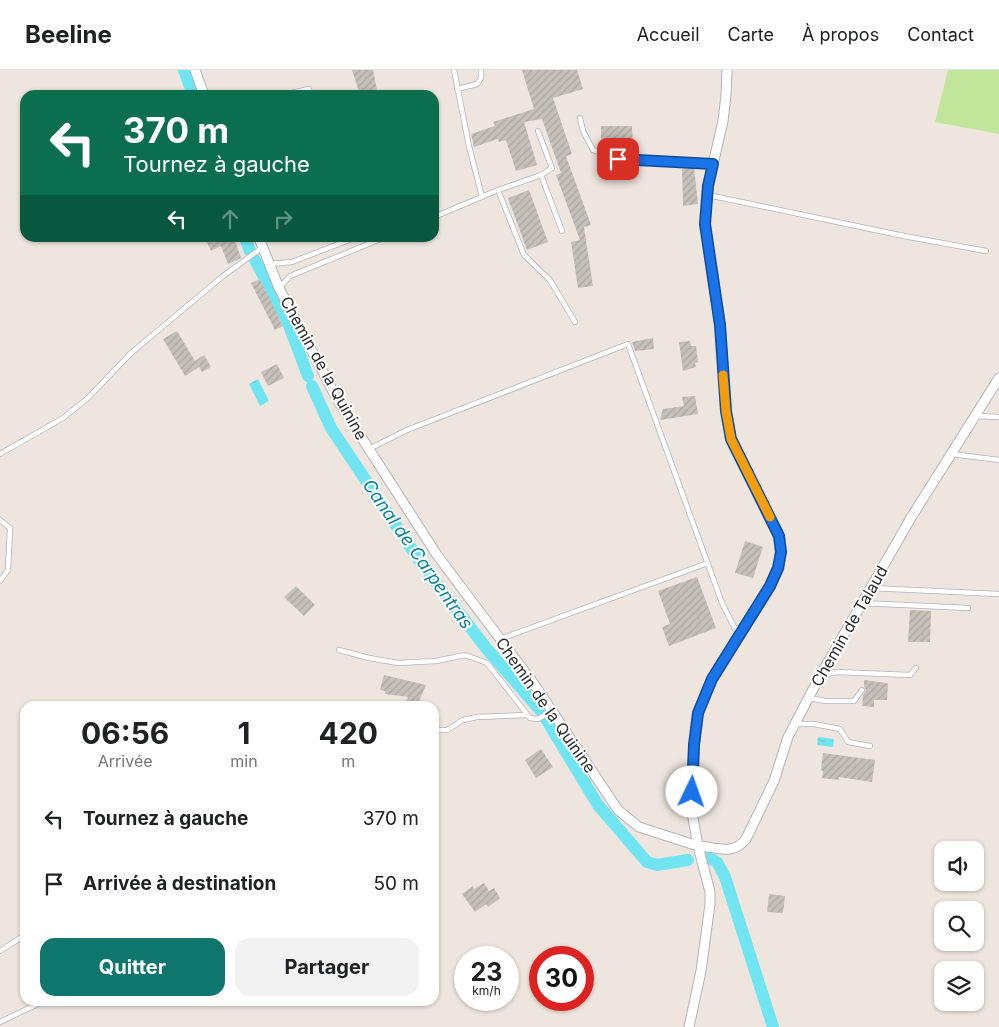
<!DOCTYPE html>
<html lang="fr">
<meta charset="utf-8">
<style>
:root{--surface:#fff;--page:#f2f2f2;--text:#202124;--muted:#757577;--line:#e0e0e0;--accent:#0f766e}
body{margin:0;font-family:Inter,sans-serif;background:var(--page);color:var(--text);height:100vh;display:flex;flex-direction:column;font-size:19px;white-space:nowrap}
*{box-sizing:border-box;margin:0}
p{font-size:16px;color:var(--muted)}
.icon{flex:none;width:28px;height:28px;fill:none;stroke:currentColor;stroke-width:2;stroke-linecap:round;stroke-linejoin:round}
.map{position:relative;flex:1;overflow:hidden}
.side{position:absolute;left:20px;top:631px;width:419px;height:305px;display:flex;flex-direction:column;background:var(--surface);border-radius:15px;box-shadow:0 1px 4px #0004}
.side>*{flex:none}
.top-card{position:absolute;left:20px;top:20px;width:419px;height:152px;border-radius:15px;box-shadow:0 1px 4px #0004;background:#0b6e4f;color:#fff;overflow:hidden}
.fabs{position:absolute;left:934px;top:771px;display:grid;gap:10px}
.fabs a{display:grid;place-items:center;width:50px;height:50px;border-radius:10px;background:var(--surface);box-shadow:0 1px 4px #0004;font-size:25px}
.speed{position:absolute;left:454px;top:876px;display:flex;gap:10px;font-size:25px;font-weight:700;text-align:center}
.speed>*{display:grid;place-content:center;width:65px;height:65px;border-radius:50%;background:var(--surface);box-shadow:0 1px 4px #0004;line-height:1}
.speed small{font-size:12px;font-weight:400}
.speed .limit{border:8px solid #d22;background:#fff;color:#111}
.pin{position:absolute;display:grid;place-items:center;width:42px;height:42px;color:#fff;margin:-21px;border-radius:10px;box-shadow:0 2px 8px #0006}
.me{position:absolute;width:55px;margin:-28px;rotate:3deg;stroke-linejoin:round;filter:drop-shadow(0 0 4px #0008)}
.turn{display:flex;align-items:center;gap:18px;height:105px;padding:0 20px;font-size:22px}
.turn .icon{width:65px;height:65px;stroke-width:2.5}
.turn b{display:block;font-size:35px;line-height:42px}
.lanes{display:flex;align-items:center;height:48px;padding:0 20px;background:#0003;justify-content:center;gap:25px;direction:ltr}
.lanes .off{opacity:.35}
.eta{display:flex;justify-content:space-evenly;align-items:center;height:85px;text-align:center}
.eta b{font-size:30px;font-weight:700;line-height:35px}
.action{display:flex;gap:10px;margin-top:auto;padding:10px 20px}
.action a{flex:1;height:58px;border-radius:15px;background:var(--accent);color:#fff;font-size:20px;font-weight:700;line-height:58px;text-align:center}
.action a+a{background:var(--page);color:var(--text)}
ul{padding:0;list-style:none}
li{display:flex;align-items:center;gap:15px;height:65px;padding:0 20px}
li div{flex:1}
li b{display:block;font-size:19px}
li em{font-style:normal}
header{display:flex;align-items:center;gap:30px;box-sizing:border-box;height:70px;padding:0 25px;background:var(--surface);border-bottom:1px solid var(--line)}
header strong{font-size:24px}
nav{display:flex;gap:28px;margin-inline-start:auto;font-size:18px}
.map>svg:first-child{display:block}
</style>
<header>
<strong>Beeline</strong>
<nav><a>Accueil</a><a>Carte</a><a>À propos</a><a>Contact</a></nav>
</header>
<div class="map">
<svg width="999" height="957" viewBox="0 0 999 957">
<defs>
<pattern id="water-ripples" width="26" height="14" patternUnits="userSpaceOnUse" patternTransform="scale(1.25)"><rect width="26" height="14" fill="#70e5f1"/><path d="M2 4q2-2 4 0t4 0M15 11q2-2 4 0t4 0" fill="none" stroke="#61c5cf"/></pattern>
<pattern id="building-hatch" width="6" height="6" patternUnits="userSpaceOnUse" patternTransform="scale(1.25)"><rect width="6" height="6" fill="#c6c0ba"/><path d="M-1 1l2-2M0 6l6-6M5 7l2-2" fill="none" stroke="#aaa5a0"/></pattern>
</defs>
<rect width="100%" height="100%" fill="#eee5de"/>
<!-- grass -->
<polygon fill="#c1e59a" points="948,0 999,0 999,64 935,52"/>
<!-- water -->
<g fill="url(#water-ripples)">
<polygon points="258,309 269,331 260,336 249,314"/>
<polygon points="818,667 834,669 833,677 817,675"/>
</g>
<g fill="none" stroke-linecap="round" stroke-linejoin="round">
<!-- canal -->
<g stroke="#70e5f1" stroke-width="12">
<polyline points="184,0 193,25"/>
<polyline points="245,168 250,181"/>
<polyline points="255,190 287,250 308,306"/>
<polyline points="312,316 331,358 419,490 486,578 541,641"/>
<polyline points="546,649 598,735 647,792 657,795 688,790"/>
<polyline points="705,786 717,792 725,807 773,957"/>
</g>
</g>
<!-- building -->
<g fill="url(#building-hatch)">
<polygon points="352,0 373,0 378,25 360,25"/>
<polygon points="522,0 577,0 583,19 553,28 572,84 566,86 591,155 584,157 593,216 578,218 571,172 580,170 556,105 561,103 542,49 524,52 537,95 516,101 506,70 499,72 498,69 474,77 471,64 495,56 493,52 534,39"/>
<polygon points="601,56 632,56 633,76 601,76"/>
<polygon points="694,98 698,134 683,136 682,99"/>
<polygon points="529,120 548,172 527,180 508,128"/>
<polygon points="205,168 242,168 235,170 241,188 228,194 221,176 211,181"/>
<polygon points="260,209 283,256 275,260 251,213"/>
<polygon points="177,261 195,291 204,285 211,297 202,302 197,293 199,297 185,306 163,269"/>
<polygon points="653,268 654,279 635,281 632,272"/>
<polygon points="690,271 691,276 696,276 698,292 695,293 696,297 683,301 679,272"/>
<polygon points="277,294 284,308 268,316 261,302"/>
<polygon points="695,326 698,344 660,350 663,339 684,336 682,327"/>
<polygon points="745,471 763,477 753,508 735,503"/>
<polygon points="697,507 716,558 669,576 662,557 670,554 658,521"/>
<polygon points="296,516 315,535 304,546 284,527"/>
<polygon points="910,540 931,541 930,572 908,572"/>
<polygon points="384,605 426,615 417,636 404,636 408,627 385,624 385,621 380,620"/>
<polygon points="864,610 886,613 888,614 887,630 874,630 874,637 862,636 863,625 866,620 864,616"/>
<polygon points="541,679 553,697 536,708 525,690"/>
<polygon points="823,683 875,690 872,712 839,707 839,710 822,708 823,701 821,700"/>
<polygon points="484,813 489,821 494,818 500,828 488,837 486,834 475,842 462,824 473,816 474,819"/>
<polygon points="769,824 785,826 783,843 767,842"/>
</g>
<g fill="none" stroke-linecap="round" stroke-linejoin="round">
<defs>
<g id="lane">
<polyline points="454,0 469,76 482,127"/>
<polyline points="457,19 477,14 481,8 481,0"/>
<polyline points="282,25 309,19 310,25"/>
<polyline points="580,48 583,61 593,80 618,89 712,94"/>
<polyline points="538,61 552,98 541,105"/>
<polyline points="498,120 541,105 562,161"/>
<polyline points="708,125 904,166 986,181"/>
<polyline points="434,147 498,120 524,185 550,210 575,252"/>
<polyline points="269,194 292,192 354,168"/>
<polyline points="279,218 290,206 383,168"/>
<polyline points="975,346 999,347"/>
<polyline points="369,379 407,360 628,274 722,533 735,559 744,557"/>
<polyline points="0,384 63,348 88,328 130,284 223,206 263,177"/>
<polyline points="951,384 999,390"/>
<polyline points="0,450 10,458 8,500 0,511"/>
<polyline points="870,518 999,524"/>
<polyline points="862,533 968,538"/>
<polyline points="500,569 708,493"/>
<polyline points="339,580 369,588 398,593 436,591 465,585 487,593 530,648 538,649 551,642"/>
<polyline points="821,606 836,602 910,605 916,598"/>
<polyline points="809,628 825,631 854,631 862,620"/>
<polyline points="381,634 385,636"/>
<polyline points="795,654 814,654 840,659 848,672 870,676"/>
<polyline points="434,660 447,660 463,650 477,647 527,645"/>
<polyline points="0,881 25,865"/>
<polyline points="0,952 44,931"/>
</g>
<g id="street">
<polyline points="195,0 204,25"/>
<path d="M727,0L726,25L723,51L708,116L705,154L720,255L726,341L731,369L779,466L781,482L779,498L771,515L712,609L698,643L694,675L691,737L698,776C716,777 733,786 746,769L774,711L788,667L820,606L912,446L999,308"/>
<polyline points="259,168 279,218 338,331 437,485 534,614 618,740 639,757 698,776 710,822 710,834 701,901 689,957"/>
</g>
</defs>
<!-- lane casing -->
<use href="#lane" stroke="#afb4bc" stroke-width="6"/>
<!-- street casing -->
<use href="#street" stroke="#afb4bc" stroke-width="11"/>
<!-- lane -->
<use href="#lane" stroke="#fff" stroke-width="4.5"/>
<!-- street -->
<use href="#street" stroke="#fff" stroke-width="9"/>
</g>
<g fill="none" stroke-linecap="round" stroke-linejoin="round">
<defs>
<polyline id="route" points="618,89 713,94 708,116 705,154 720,255 726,341 731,369 779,466 781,482 778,498 770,516 712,609 698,643 694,675 692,722"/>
</defs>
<!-- route casing -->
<use href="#route" stroke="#114b97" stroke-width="12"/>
<!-- route -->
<use href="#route" stroke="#1a73e8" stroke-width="9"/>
<!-- slow -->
<polyline stroke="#f59e0b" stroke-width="9" points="723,305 726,341 731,369 770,447"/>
</g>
<g text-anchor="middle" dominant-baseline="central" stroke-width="4" stroke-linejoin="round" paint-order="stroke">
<!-- street labels -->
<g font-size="16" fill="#2c2c2c" stroke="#fff">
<text transform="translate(324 298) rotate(61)">Chemin de la Quinine</text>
<text transform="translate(849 556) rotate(-60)">Chemin de Talaud</text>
<text transform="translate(546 635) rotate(55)">Chemin de la Quinine</text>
</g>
<!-- water labels -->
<g font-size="18" font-style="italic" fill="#0b819a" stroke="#fff">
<text transform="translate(418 484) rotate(55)">Canal de Carpentras</text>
</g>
</g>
</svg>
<div class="fabs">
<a><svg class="icon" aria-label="sound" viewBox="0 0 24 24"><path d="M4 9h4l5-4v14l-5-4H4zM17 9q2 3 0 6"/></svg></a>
<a><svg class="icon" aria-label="search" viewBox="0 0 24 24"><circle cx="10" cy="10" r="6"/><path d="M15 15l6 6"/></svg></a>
<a><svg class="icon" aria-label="layers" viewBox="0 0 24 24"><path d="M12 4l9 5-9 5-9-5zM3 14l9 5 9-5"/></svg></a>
</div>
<div class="speed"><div>23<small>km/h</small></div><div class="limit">30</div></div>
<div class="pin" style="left:618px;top:89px;background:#d93025"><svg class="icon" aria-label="arrive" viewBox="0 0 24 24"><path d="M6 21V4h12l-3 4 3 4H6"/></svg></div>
<svg class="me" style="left:692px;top:722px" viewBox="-20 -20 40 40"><circle r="19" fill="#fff"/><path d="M0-13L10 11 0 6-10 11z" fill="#1a73e8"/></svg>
<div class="top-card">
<div class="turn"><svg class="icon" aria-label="left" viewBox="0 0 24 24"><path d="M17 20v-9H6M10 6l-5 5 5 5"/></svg><div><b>370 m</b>Tournez à gauche</div></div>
<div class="lanes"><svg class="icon" aria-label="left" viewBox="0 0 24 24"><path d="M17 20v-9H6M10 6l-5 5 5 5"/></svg><svg class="icon off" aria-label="ahead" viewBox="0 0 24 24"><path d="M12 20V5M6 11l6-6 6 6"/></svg><svg class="icon off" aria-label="right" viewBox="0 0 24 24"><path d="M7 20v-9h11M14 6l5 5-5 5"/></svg></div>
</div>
<section class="side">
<div class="eta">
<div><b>06:56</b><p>Arrivée</p></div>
<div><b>1</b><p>min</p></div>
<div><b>420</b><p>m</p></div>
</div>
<ul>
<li><svg class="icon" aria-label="left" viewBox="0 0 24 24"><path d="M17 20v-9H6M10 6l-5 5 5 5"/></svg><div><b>Tournez à gauche</b></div><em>370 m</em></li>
<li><svg class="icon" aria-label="arrive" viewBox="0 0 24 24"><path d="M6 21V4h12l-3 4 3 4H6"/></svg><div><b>Arrivée à destination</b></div><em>50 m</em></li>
</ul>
<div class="action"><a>Quitter</a><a>Partager</a></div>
</section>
</div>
